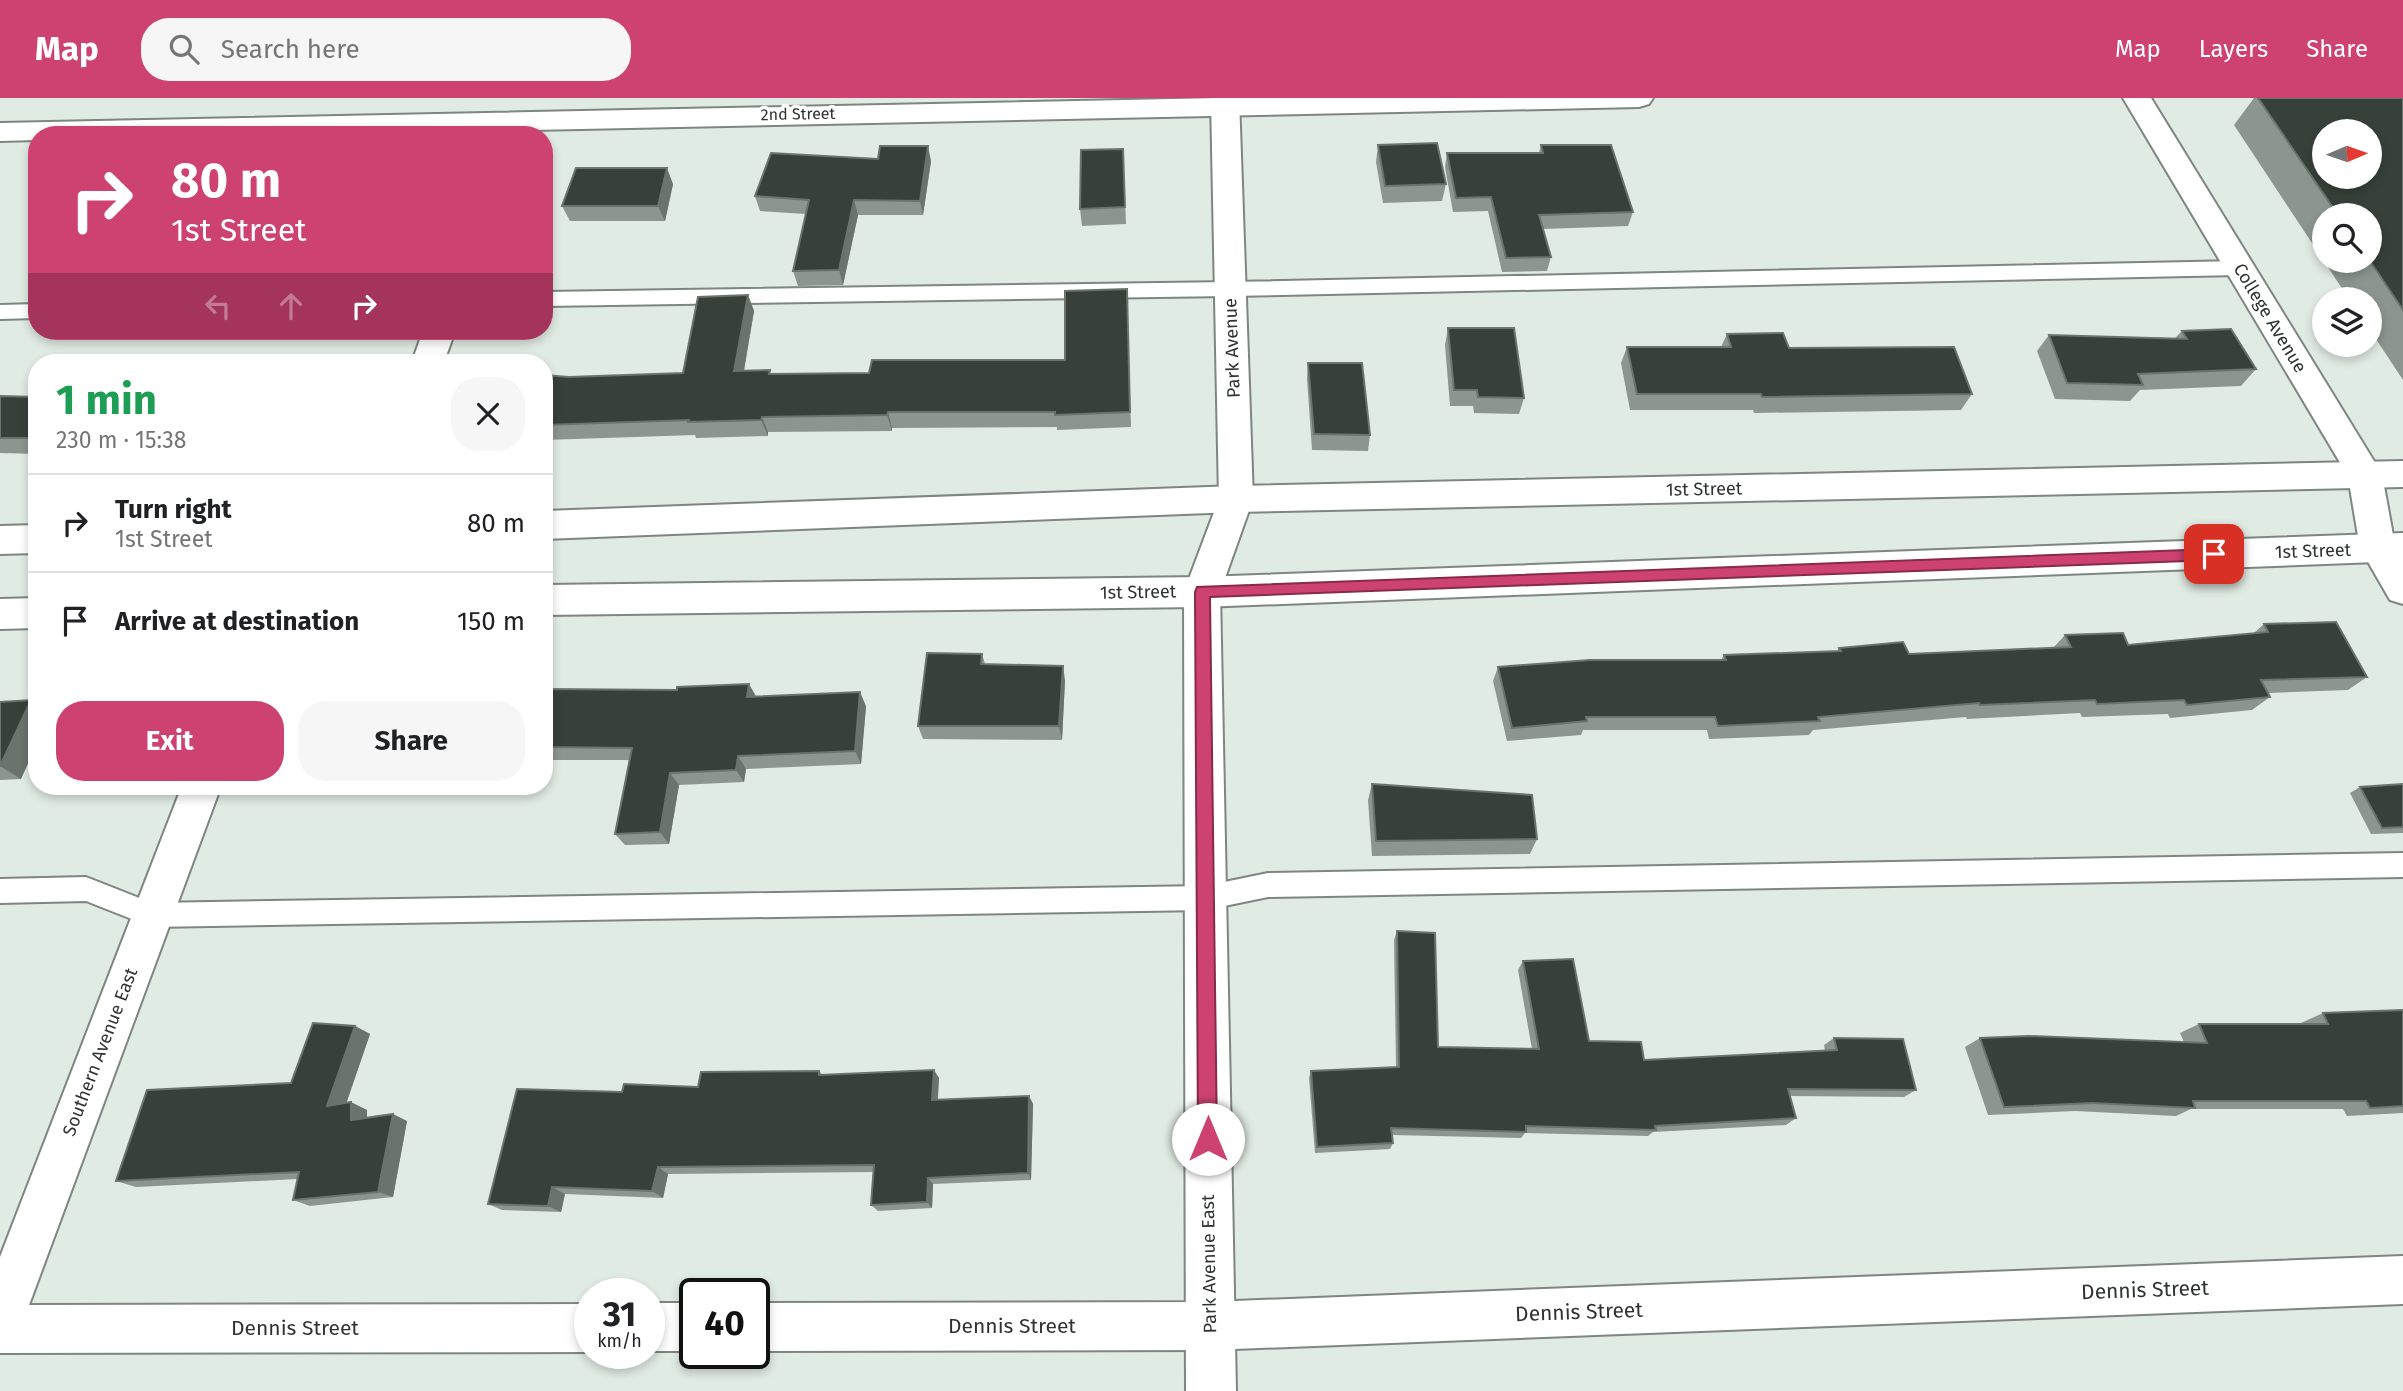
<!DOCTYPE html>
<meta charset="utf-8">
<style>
:root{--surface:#fff;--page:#f6f6f6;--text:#202124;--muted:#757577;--line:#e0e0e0;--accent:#ce4272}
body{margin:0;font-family:"Fira Sans",sans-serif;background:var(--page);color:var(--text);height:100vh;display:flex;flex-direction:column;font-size:26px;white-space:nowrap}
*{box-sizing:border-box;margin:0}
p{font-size:23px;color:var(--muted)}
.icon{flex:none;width:38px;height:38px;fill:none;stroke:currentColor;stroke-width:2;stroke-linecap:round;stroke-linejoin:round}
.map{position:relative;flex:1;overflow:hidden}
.drawer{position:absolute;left:28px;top:256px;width:525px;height:441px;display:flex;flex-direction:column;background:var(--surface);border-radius:28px;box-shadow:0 4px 10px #0003}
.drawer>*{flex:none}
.top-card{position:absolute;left:28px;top:28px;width:525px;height:214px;border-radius:28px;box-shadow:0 4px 10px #0003;background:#ce4272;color:#fff;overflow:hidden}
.needle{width:46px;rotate:88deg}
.fabs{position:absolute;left:2312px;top:21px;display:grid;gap:14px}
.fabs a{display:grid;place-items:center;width:70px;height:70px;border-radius:50%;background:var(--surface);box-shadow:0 4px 10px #0003;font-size:35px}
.speed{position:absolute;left:574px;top:1180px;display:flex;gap:14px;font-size:35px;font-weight:700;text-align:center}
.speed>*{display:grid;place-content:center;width:91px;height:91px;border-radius:50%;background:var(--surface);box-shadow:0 4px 10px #0003;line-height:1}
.speed small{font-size:18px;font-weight:400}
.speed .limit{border:4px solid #111;border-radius:10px;background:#fff;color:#111}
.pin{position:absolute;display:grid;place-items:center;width:60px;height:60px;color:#fff;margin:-30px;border-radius:14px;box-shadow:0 4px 10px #0006}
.me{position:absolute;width:77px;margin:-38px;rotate:0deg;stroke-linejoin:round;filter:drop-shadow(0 0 5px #0008)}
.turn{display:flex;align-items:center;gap:24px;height:147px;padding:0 28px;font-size:32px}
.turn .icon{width:91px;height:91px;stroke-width:2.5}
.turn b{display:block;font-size:49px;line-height:60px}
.lanes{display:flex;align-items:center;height:66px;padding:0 28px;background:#0003;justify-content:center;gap:35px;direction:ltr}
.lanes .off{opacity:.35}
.round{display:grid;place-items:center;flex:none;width:74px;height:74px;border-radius:28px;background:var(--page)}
.headline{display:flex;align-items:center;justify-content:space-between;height:119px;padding:0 28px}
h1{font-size:42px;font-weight:700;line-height:52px;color:#1e9e55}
.primary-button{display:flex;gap:14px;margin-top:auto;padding:14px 28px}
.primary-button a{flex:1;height:80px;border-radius:28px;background:var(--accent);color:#fff;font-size:28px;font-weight:700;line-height:80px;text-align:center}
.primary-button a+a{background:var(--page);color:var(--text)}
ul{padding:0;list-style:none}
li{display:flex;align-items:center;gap:21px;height:98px;padding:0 28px;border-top:2px solid var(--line)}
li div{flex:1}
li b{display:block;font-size:26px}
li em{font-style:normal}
header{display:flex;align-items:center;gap:42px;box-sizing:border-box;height:98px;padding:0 35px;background:var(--accent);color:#fff}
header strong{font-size:33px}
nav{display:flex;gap:38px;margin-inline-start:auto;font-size:24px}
.search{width:490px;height:63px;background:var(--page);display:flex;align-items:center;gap:18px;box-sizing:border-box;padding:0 24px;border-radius:28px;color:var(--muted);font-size:26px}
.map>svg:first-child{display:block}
</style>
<header>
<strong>Map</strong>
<div class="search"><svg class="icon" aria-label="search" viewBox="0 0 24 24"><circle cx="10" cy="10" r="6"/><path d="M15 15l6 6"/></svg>Search here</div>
<nav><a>Map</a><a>Layers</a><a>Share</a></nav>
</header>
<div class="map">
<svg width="2403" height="1293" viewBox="0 0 2403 1293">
<rect width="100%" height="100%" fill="#e0ebe3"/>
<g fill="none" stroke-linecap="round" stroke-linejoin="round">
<defs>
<g id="service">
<polygon points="2239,163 2246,165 2249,170 2246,175 2239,177 1230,198 544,208 544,194 1230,184"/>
<polygon points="37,206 37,220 0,221 0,207"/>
<polygon points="2403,755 2403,779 1268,799 1205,812 152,829 86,803 0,805 0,781 86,779 152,805 1205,788 1268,775"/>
</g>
<g id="minor">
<polygon points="1221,0 1653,0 1649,6 1639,9 295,37 37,37 37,42 0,43 0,25"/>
<polygon points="2123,0 2151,0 2377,368 2382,377 2395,448 2403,461 2403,506 2390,502 2360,450 2348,378"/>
<polygon points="423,233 455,233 444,264 412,264"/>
<polygon points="182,688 221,688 29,1207 590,1206 590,1254 0,1255 0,1159"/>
<polygon points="2403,1158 2403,1206 1209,1252 754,1253 754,1205 1209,1204"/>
<rect x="649" y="1205" width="46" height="48"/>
</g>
<polygon id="tertiary" points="1211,0 1239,0 1253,401 1220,494 1236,1293 1186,1293 1184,494 1219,401"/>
<g id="secondary">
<polygon points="2403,363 2403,389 1236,414 544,441 544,413 1236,388"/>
<polygon points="37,427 37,455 0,456 0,428"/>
<polygon points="2403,435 2403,463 1202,509 544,517 544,487 1202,479"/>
<polygon points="37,500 37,530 0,531 0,501"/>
</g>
</defs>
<!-- service casing -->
<use href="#service" stroke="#7d867f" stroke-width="4"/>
<!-- minor casing -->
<use href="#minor" stroke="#7d867f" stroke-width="4"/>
<!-- tertiary casing -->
<use href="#tertiary" stroke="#7d867f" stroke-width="4"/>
<!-- secondary casing -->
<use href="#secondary" stroke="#7d867f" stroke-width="4"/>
<!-- service -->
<use href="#service" fill="#fff" fill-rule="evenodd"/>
<!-- minor -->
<use href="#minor" fill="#fff" fill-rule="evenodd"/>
<!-- tertiary -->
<use href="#tertiary" fill="#fff" fill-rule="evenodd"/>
<!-- secondary -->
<use href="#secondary" fill="#fff" fill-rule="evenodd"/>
</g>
<!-- wall -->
<g fill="#8c968e" fill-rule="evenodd">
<path d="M2254,0H2403V282L2370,232V201H2349L2234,27ZM2324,117H2370V163H2324Z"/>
<polygon points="1378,47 1446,86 1442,103 1383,105 1376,64"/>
<polygon points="1541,47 1633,114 1628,128 1543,131 1551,159 1547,173 1502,174 1488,113 1453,114 1445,69 1447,55 1539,55"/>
<polygon points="1123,51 1126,126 1082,128 1080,111"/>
<polygon points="931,63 923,117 858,117 843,187 798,188 793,173 806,116 760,113 755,98"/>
<polygon points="673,86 665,123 570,123 562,108"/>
<polygon points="1127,191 1131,329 1057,332 1057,329 892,330 892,333 768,334 768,338 696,340 695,337 544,342 544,277 569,279 683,275 748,197 754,213 744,273 770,272 771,276 869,275 1065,262"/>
<polygon points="1448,230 1524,300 1519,316 1474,315 1473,308 1450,308 1445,247"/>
<polygon points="2182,233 2256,271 2241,288 2140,292 2130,303 2055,301 2037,253 2049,237 2175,240"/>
<polygon points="1727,236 1789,250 1972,296 1961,312 1754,315 1753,312 1630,312 1621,265 1627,249 1721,249"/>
<polygon points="1308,265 1370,337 1368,353 1312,352 1307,281"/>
<polygon points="0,298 37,299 37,356 0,355"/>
<polygon points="2264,526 2367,579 2348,592 2268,595 2270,599 2252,612 2170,620 2168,616 2082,619 2080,615 1967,621 1966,619 1813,632 1809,637 1709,641 1707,632 1583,632 1581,637 1507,643 1493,583 1498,569 1721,562 1724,557 1837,553 1839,550 1909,556 2053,550 2065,537 2128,547 2254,535"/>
<polygon points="982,556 985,566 1065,582 1062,642 923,641 918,628"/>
<polygon points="544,591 756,599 866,608 861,666 746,671 744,684 679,687 669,746 625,747 615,736 629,662 544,662"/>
<polygon points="0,604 21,681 0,682"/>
<polygon points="1372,686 1537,741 1530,756 1372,758 1368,702"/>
<polygon points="2403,686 2403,735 2371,736 2350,695 2360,689"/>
<polygon points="1397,833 1438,949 1532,951 1518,872 1523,863 1589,943 1644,962 1825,953 1824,947 1834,940 1916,992 1904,999 1790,998 1796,1020 1786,1027 1653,1034 1648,1038 1525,1035 1521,1040 1392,1037 1393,1045 1390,1051 1315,1055 1309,980 1311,973 1396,969 1394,842"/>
<polygon points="2403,912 2403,1015 2347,1018 2343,1011 2191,1011 2176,1018 2075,1013 1988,1017 1965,949 1980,940 2184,944 2180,935 2199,926 2302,926 2301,925 2323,915"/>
<polygon points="355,928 370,936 346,1005 367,1012 367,1019 407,1023 393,1099 310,1108 293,1102 297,1081 136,1089 116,1083 291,985"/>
<polygon points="819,973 823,977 939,980 938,1002 1029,998 1033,1006 1031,1082 933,1086 932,1110 878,1113 871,1107 873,1074 668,1076 663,1100 565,1096 561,1114 502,1112 488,1106 622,994 698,989"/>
</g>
<!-- shaded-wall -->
<g fill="#6a736c">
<polygon points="928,48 931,63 923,117 920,103"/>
<polygon points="667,70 673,86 665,123 658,108"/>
<polygon points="854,102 858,117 843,187 839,172"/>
<polygon points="748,197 754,213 741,289 734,273"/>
<polygon points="888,314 892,330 892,333 887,317"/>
<polygon points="762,319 768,334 768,338 761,322"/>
<polygon points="1063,568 1065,582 1062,642 1059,628"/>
<polygon points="749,586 757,600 747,599"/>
<polygon points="860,594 866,608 861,666 855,653"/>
<polygon points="31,602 37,607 37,646 21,681 0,668"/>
<polygon points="738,658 746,671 744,684 736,672"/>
<polygon points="670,675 679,687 669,746 660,734"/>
<polygon points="355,928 370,936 343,1015 327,1008"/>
<polygon points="934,972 939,980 937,1010 932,1002"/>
<polygon points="1029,998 1033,1006 1031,1082 1028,1075"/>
<polygon points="351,1004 367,1012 367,1029 351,1022"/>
<polygon points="393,1016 407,1023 393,1099 378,1094"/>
<polygon points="658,1069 668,1076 663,1100 652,1093"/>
<polygon points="928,1080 933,1086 932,1110 927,1104"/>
<polygon points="552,1089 565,1096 561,1114 548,1108"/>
</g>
<!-- building -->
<g fill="#374039" stroke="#6a736c" stroke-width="2" fill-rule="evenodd">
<path d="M2258,0H2403V212L2370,163V117H2338ZM2324,33H2370V79H2324Z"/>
<polygon points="1437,45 1446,86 1385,88 1378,47"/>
<polygon points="1541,47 1611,47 1633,114 1539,117 1551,159 1506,160 1491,99 1456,100 1447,55 1543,55"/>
<polygon points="880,48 928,48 920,103 854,102 839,172 793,173 809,102 755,98 771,55 878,61"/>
<polygon points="1123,51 1125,109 1080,111 1081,52"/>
<polygon points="576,70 667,70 658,108 562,108"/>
<polygon points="1127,191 1130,314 1055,317 1055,314 888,314 887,317 762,319 761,322 688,324 689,322 544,327 544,277 569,279 683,275 698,199 748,197 734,273 770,272 769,276 869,275 872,262 1065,262 1065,193"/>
<polygon points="1448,230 1514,230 1524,300 1478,299 1477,292 1454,292"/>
<polygon points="2231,231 2256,271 2138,276 2143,287 2067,285 2049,237 2187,241 2182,233"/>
<polygon points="1783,235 1789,250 1954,249 1972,296 1762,299 1761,296 1637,296 1627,249 1731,249 1727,236"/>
<polygon points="1308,265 1362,265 1370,337 1314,336"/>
<polygon points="0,298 37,299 37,340 0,340"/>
<polygon points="2336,524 2367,579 2261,582 2270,599 2187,607 2184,602 2097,606 2095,602 1980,607 1979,605 1818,619 1820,623 1718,628 1715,619 1586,619 1587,623 1512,630 1498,569 1590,562 1726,562 1724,557 1841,553 1839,550 1903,544 1909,556 2071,549 2065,537 2123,535 2128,547 2268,534 2264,526"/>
<polygon points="927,555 982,556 981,566 1063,568 1059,628 918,628"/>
<polygon points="749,586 747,599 860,594 855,653 738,658 736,672 670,675 660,734 615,736 632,650 544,649 544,591 677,592 677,589"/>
<polygon points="31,602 0,668 0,604"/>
<polygon points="1372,686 1532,697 1537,741 1376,743"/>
<polygon points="2403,686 2403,729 2382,730 2360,689"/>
<polygon points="1397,833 1435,835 1438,949 1539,951 1523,863 1573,861 1589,943 1641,944 1644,962 1837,952 1834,940 1903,941 1916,992 1788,991 1796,1020 1655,1028 1656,1032 1526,1028 1526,1034 1391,1030 1393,1045 1317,1049 1311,973 1399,969"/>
<polygon points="2403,912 2403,1008 2370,1010 2366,1003 2193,1003 2195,1010 2092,1005 2004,1009 1980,940 2029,938 2207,945 2199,926 2328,926 2323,915"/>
<polygon points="313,925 355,928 327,1008 351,1004 351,1022 393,1016 378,1094 293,1102 299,1074 116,1083 147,992 291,985"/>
<polygon points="934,972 932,1002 1029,998 1028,1075 928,1080 927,1104 871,1107 874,1067 658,1069 652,1093 552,1089 548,1108 488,1106 517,991 622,994 624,986 698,989 701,974 819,973 819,977"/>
</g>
<!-- route -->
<polygon fill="#ce4272" stroke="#862b4a" stroke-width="2" points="2214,451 2222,456 2214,462 1210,499 1217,1041 1214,1047 1208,1050 1201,1047 1198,1041 1195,494 1197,489"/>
<g text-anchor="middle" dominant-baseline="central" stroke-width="7" stroke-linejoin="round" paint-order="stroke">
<!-- far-street labels -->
<g font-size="16" fill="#2f3330" stroke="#fff">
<text transform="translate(798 16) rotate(-1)">2nd Street</text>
</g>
<!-- street labels -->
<g font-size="18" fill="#2f3330" stroke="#fff">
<text transform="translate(2270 220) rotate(59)">College Avenue</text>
<text transform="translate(1232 250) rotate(-92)">Park Avenue</text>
<text transform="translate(1704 391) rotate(-1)">1st Street</text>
<text transform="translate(2313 453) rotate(-2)">1st Street</text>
<text transform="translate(1138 494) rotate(-1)">1st Street</text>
<text transform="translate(100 954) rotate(-69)">Southern Avenue East</text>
<text transform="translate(1209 1166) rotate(-91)">Park Avenue East</text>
</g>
<!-- near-street labels -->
<g font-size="21" fill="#2f3330" stroke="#fff">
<text transform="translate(2145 1192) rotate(-2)">Dennis Street</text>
<text transform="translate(1579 1214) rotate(-2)">Dennis Street</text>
<text x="1012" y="1228">Dennis Street</text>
<text x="295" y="1230">Dennis Street</text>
</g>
</g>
</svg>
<div class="fabs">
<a><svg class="needle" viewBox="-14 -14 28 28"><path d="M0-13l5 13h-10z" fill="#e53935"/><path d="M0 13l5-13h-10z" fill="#757577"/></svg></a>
<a><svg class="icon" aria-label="search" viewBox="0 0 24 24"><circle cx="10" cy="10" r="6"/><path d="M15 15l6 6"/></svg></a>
<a><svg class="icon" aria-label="layers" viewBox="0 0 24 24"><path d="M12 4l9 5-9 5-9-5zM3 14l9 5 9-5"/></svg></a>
</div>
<div class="speed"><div>31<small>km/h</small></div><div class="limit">40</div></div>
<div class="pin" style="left:2214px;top:456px;background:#d93025"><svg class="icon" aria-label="arrive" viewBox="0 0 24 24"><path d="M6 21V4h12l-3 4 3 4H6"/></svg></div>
<svg class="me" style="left:1208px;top:1041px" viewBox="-20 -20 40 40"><circle r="19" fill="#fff"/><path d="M0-13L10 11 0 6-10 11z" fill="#ce4272"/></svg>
<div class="top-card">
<div class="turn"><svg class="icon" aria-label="right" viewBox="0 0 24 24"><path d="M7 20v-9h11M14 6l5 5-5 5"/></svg><div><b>80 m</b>1st Street</div></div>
<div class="lanes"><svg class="icon off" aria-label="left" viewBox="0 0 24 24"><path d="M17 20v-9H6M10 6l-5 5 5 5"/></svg><svg class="icon off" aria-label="ahead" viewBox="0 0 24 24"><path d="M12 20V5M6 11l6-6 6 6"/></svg><svg class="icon" aria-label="right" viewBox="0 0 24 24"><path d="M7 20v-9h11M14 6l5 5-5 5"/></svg></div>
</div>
<section class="drawer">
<div class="headline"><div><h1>1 min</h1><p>230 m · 15:38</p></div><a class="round"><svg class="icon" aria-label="close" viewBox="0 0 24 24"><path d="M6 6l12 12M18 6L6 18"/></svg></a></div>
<ul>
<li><svg class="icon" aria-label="right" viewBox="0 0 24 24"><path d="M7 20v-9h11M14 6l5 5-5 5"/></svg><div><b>Turn right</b><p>1st Street</p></div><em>80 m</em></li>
<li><svg class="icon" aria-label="arrive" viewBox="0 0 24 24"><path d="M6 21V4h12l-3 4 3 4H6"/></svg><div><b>Arrive at destination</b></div><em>150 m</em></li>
</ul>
<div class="primary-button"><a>Exit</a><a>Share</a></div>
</section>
</div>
